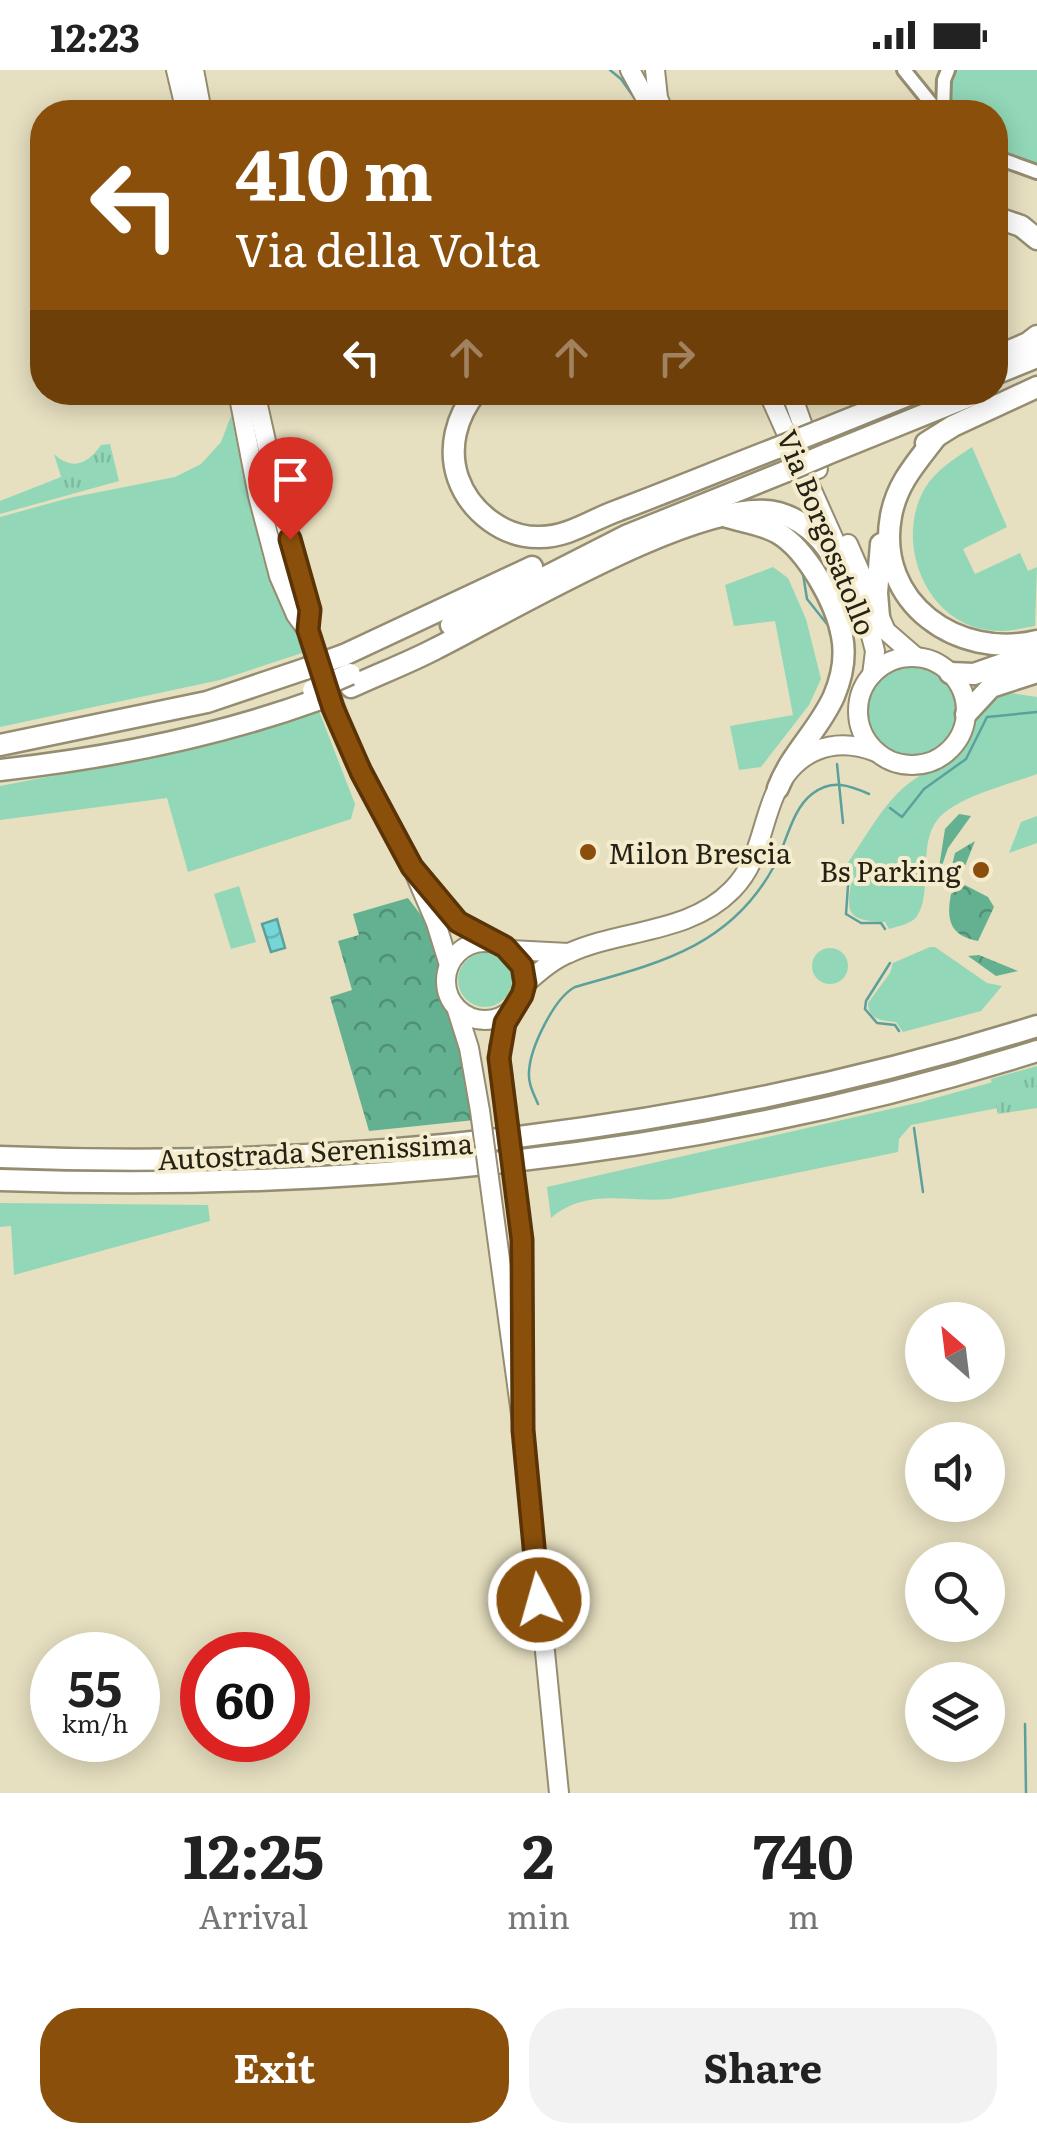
<!DOCTYPE html>
<style>
:root{--surface:#fff;--page:#f2f2f2;--text:#222;--muted:#767676;--accent:#8a4f0a}
body{margin:0;font-family:Literata,serif;background:var(--page);color:var(--text);height:100vh;display:flex;flex-direction:column;font-size:38px;white-space:nowrap}
*{box-sizing:border-box;margin:0}
p{font-size:32px;color:var(--muted)}
.icon{flex:none;width:55px;height:55px;fill:none;stroke:currentColor;stroke-width:2;stroke-linecap:round;stroke-linejoin:round}
.map{position:relative;height:1723px;overflow:hidden}
.sheet{display:flex;flex-direction:column;background:var(--surface);flex:1}
.sheet>*{flex:none}
.top-card{position:absolute;left:30px;top:30px;width:978px;height:305px;border-radius:40px;box-shadow:0 5px 25px #0003;background:#8a4f0a;color:#fff;overflow:hidden}
.needle{width:65px;rotate:332deg}
.fabs{position:absolute;left:905px;top:1232px;display:grid;gap:20px}
.fabs a{display:grid;place-items:center;width:100px;height:100px;border-radius:50%;background:var(--surface);box-shadow:0 5px 25px #0003;font-size:50px}
.speed{position:absolute;left:30px;top:1562px;display:flex;gap:20px;font-size:50px;font-weight:700;text-align:center}
.speed>*{display:grid;place-content:center;width:130px;height:130px;border-radius:50%;background:var(--surface);box-shadow:0 5px 25px #0003;line-height:1}
.speed small{font-size:25px;font-weight:400}
.speed .limit{border:15px solid #d22;background:#fff;color:#111}
.pin{position:absolute;display:grid;place-items:center;width:85px;height:85px;color:#fff;margin:-102px -42px;border-radius:50% 50% 50% 0;rotate:-45deg;box-shadow:0 0 10px #0007}
.pin .icon{rotate:45deg}
.me{position:absolute;width:110px;margin:-55px;rotate:354deg;stroke-linejoin:round;filter:drop-shadow(0 0 8px #0008)}
.turn{display:flex;align-items:center;gap:35px;height:210px;padding:0 40px;font-size:45px}
.turn .icon{width:130px;height:130px;stroke-width:2.5}
.turn b{display:block;font-size:70px;line-height:85px}
.lanes{display:flex;align-items:center;height:95px;padding:0 40px;background:#0003;justify-content:center;gap:50px;direction:ltr}
.lanes .off{opacity:.35}
.eta{display:flex;justify-content:space-evenly;align-items:center;height:170px;text-align:center}
.eta b{font-size:60px;font-weight:700;line-height:70px}
.action{display:flex;gap:20px;margin-top:auto;padding:20px 40px}
.action a{flex:1;height:115px;border-radius:40px;background:var(--accent);color:#fff;font-size:40px;font-weight:700;line-height:115px;text-align:center}
.action a+a{background:var(--page);color:var(--text)}
.status{display:flex;justify-content:space-between;align-items:center;height:70px;padding:0 50px;background:var(--surface);direction:ltr}
.status svg{height:28px;fill:currentColor}
.map>svg:first-child{display:block}
</style>
<div class="status"><b>12:23</b><svg viewBox="0 0 49 12"><path d="M0 12V9h3v3zM5 12V6h3v6zM10 12V3h3v9zM15 12V0h3v12zM26 1h20v11H26zM47 4h2v5h-2z"/></svg></div>
<div class="map">
<svg width="1037" height="1723" viewBox="0 0 1037 1723">
<defs>
<pattern id="forest-crowns" width="20" height="18" patternUnits="userSpaceOnUse" patternTransform="scale(2.5)"><rect width="20" height="18" fill="#63b190"/><path d="M2 6a3 3 0 1 1 6 0M12 15a3 3 0 1 1 6 0" fill="none" stroke="#519075"/></pattern>
<pattern id="park-tufts" width="24" height="20" patternUnits="userSpaceOnUse" patternTransform="scale(2.5)"><rect width="24" height="20" fill="#92d8b8"/><path d="M3 7l-1-3M5 7V3M7 7l1-3M15 17l-1-3M17 17v-4M19 17l1-3" fill="none" stroke="#7eb99d"/></pattern>
<pattern id="water-waves" width="16" height="10" patternUnits="userSpaceOnUse" patternTransform="scale(2.5)"><rect width="16" height="10" fill="#74d6d6"/><path d="M0 5q4-4 8 0t8 0" fill="none" stroke="#64b7b7"/></pattern>
</defs>
<rect width="100%" height="100%" fill="#e6dfc0"/>
<!-- green -->
<g fill="#92d8b8">
<polygon points="957,0 1037,0 1037,96 995,80 995,42 952,42 950,20"/>
<polygon points="231,346 263,489 305,582 220,610 0,657 0,447 69,428 175,407 201,394 221,372"/>
<path d="M972,377L1007,457L963,479L975,504L1020,483L1028,501L1037,497L1035,556C1019,559 1004,563 988,560C925,552 894,471 925,418C936,400 954,389 972,377Z"/>
<polygon points="773,497 788,508 806,549 821,609 809,635 761,697 739,700 730,656 793,645 775,551 734,556 725,515"/>
<circle cx="912" cy="641" r="46"/>
<path d="M1004,622L1037,627V704C1010,714 956,727 938,749C917,774 933,824 917,846C912,854 898,856 889,859L885,852C840,851 848,838 853,801L845,800L849,791C867,765 886,729 912,711C927,700 945,698 959,683C980,659 969,643 1004,622Z"/>
<path d="M319,641L355,734L351,749L188,802L167,728L0,750V716C110,695 212,676 319,641Z"/>
<polygon points="1037,746 1037,773 1009,783 1021,752"/>
<polygon points="239,816 256,872 231,879 214,824"/>
<path d="M930,877H935L987,913L1002,916L981,941L903,962L896,952C883,951 868,950 868,933L890,903L893,893Z"/>
<circle cx="830" cy="896" r="18"/>
<circle cx="485" cy="910" r="27"/>
<path d="M993,1012L998,1038L911,1055L899,1069L898,1082L670,1129C627,1133 588,1117 551,1148L547,1117L921,1032Z"/>
<polygon points="0,1133 208,1135 210,1151 14,1205 11,1156 0,1157"/>
</g>
<!-- forest -->
<g fill="url(#forest-crowns)">
<polygon points="959,744 971,746 948,778 937,810 945,759"/>
<polygon points="975,771 965,796 949,807 955,783"/>
<path d="M965,815L988,827L994,837L978,871C950,866 946,850 951,824Z"/>
<polygon points="408,828 436,865 440,892 438,920 456,953 475,1050 369,1061 330,927 352,920 338,871 359,865 353,844"/>
<polygon points="979,885 1018,901 996,906 968,886"/>
</g>
<!-- park -->
<g fill="url(#park-tufts)">
<path d="M110,374L119,411L0,444V431L61,407L54,384C72,401 88,394 101,375Z"/>
<polygon points="1037,996 1037,1038 998,1044 991,1009"/>
</g>
<!-- water -->
<polygon fill="url(#water-waves)" stroke="#5ca09c" stroke-width="2.5" points="277,849 285,878 271,882 262,854"/>
<g fill="none" stroke-linecap="round" stroke-linejoin="round">
<!-- stream -->
<g stroke="#5ca09c" stroke-width="2.5">
<polyline points="610,0 621,9 638,33"/>
<polyline points="447,358 455,337"/>
<polyline points="803,504 807,529 831,559"/>
<polyline points="837,694 843,753"/>
<polyline points="890,738 902,747 924,719 966,689 987,647 1037,642"/>
<polyline points="849,802 846,844 861,853 881,853 885,859"/>
<polyline points="890,893 866,931 865,939 877,953 895,955 899,961"/>
<path d="M538,1034C534,1024 528,1014 529,1002C530,978 554,928 575,917C656,894 729,878 773,798C786,776 791,740 812,724C832,709 849,715 869,724"/>
<polyline points="914,1058 923,1122"/>
<polyline points="1025,1654 1026,1723"/>
</g>
<defs>
<g id="minor">
<polyline points="904,0 938,42"/>
<polyline points="943,42 944,10 948,0"/>
<polyline points="995,87 1037,102"/>
</g>
<g id="major">
<polyline points="176,0 186,42"/>
<polyline points="194,0 202,42"/>
<polyline points="630,0 653,42"/>
<polyline points="655,0 658,28 664,42"/>
<polyline points="238,322 258,426 279,506 296,545 310,564 345,667 412,797 436,853 449,895"/>
<polyline points="255,322 280,434 309,540 308,559"/>
<polyline points="768,322 836,474 869,558 875,581 872,605"/>
<polyline points="791,322 818,399"/>
<polyline points="848,474 886,561 916,587"/>
<circle cx="912" cy="641" r="54"/>
<polyline points="428,817 458,852 490,871"/>
<circle cx="485" cy="911" r="39"/>
<polyline points="510,880 569,883"/>
<path d="M525,914C538,903 552,890 569,883C621,859 689,864 732,820C760,792 760,758 775,724C794,681 833,665 876,682"/>
<polyline points="457,940 469,978 480,1041"/>
<polyline points="506,1037 499,977 510,942"/>
<polyline points="517,1124 522,1169 523,1284"/>
<polyline points="492,1130 523,1359 559,1723"/>
</g>
<g id="highway">
<polyline points="995,147 1021,156 1037,169"/>
<polyline points="995,287 1028,273 1037,266"/>
<polyline points="995,304 1037,287"/>
<path d="M476,322C456,347 448,378 458,408C470,442 504,468 540,467C569,467 593,449 619,440C672,420 725,398 777,378"/>
<polyline points="817,362 916,322"/>
<path d="M936,367C917,392 897,413 891,446C875,533 958,590 1037,571"/>
<polyline points="926,373 953,356 1037,317"/>
<polyline points="827,384 980,322"/>
<path d="M727,447C744,452 762,454 778,463C807,480 836,533 842,566C846,586 842,607 834,626C819,660 792,682 778,718"/>
<polyline points="879,547 877,523 881,474"/>
<polyline points="451,555 628,465 787,401"/>
<polyline points="344,585 532,497"/>
<polyline points="950,603 974,604 1037,582"/>
<path d="M351,617C379,604 408,593 435,579C506,544 707,422 779,443C817,454 833,486 852,518"/>
<polyline points="966,644 991,617 1037,602"/>
<polyline points="0,675 207,632 305,599"/>
<path d="M0,700C108,688 215,667 317,630"/>
<path d="M0,1087C350,1101 703,1061 1037,956"/>
<path d="M0,1110C350,1122 702,1087 1037,981"/>
</g>
</defs>
<!-- minor casing -->
<use href="#minor" stroke="#958d71" stroke-width="18"/>
<!-- major casing -->
<use href="#major" stroke="#958d71" stroke-width="22"/>
<!-- highway casing -->
<use href="#highway" stroke="#958d71" stroke-width="25"/>
<!-- minor -->
<use href="#minor" stroke="#fff" stroke-width="12"/>
<!-- major -->
<use href="#major" stroke="#fff" stroke-width="18"/>
<!-- highway -->
<use href="#highway" stroke="#fff" stroke-width="20"/>
<defs>
<g id="major-bridge">
<polyline points="506,1037 517,1124"/>
<polyline points="480,1041 492,1130"/>
</g>
<g id="highway-bridge">
<polyline points="777,378 817,362"/>
<polyline points="787,401 827,384"/>
<polyline points="305,599 344,585"/>
<polyline points="313,620 350,604"/>
</g>
</defs>
<!-- major-bridge casing -->
<use href="#major-bridge" stroke="#958d71" stroke-width="22" stroke-linecap="butt"/>
<!-- highway-bridge casing -->
<use href="#highway-bridge" stroke="#958d71" stroke-width="25" stroke-linecap="butt"/>
<!-- major-bridge -->
<use href="#major-bridge" stroke="#fff" stroke-width="18"/>
<!-- highway-bridge -->
<use href="#highway-bridge" stroke="#fff" stroke-width="20"/>
</g>
<g fill="none" stroke-linecap="round" stroke-linejoin="round">
<defs>
<polyline id="route" points="290,469 310,540 308,560 333,638 361,702 412,797 458,852 505,877 522,896 525,914 522,925 505,953 499,988 522,1170 523,1360 539,1530"/>
</defs>
<!-- route casing -->
<use href="#route" stroke="#5a3306" stroke-width="25"/>
<!-- route -->
<use href="#route" stroke="#8a4f0a" stroke-width="18"/>
</g>
<!-- markers -->
<g fill="#8a4f0a" stroke="#f4eccd" stroke-width="4">
<circle cx="588" cy="782" r="10"/>
<circle cx="981" cy="800" r="10"/>
</g>
<g text-anchor="middle" dominant-baseline="central" stroke-width="8" stroke-linejoin="round" paint-order="stroke">
<!-- street labels -->
<g font-size="28" fill="#252216" stroke="#f4eccd">
<text transform="translate(828 462) rotate(68)">Via Borgosatollo</text>
<text transform="translate(315 1080) rotate(-3)">Autostrada Serenissima</text>
</g>
<!-- poi labels -->
<g font-size="28" fill="#252216" stroke="#f4eccd" text-anchor="start">
<text x="608" y="782">Milon Brescia</text>
<text x="961" y="800" text-anchor="end">Bs Parking</text>
</g>
</g>
</svg>
<div class="fabs">
<a><svg class="needle" viewBox="-14 -14 28 28"><path d="M0-13l5 13h-10z" fill="#e53935"/><path d="M0 13l5-13h-10z" fill="#767676"/></svg></a>
<a><svg class="icon" aria-label="sound" viewBox="0 0 24 24"><path d="M4 9h4l5-4v14l-5-4H4zM17 9q2 3 0 6"/></svg></a>
<a><svg class="icon" aria-label="search" viewBox="0 0 24 24"><circle cx="10" cy="10" r="6"/><path d="M15 15l6 6"/></svg></a>
<a><svg class="icon" aria-label="layers" viewBox="0 0 24 24"><path d="M12 4l9 5-9 5-9-5zM3 14l9 5 9-5"/></svg></a>
</div>
<div class="speed"><div>55<small>km/h</small></div><div class="limit">60</div></div>
<div class="pin" style="left:290px;top:469px;background:#d93025"><svg class="icon" aria-label="arrive" viewBox="0 0 24 24"><path d="M6 21V4h12l-3 4 3 4H6"/></svg></div>
<svg class="me" style="left:539px;top:1530px" viewBox="-20 -20 40 40"><circle r="17" fill="#8a4f0a" stroke="#fff" stroke-width="3"/><path d="M0-11L8 9 0 5-8 9z" fill="#fff"/></svg>
<div class="top-card">
<div class="turn"><svg class="icon" aria-label="left" viewBox="0 0 24 24"><path d="M17 20v-9H6M10 6l-5 5 5 5"/></svg><div><b>410 m</b>Via della Volta</div></div>
<div class="lanes"><svg class="icon" aria-label="left" viewBox="0 0 24 24"><path d="M17 20v-9H6M10 6l-5 5 5 5"/></svg><svg class="icon off" aria-label="ahead" viewBox="0 0 24 24"><path d="M12 20V5M6 11l6-6 6 6"/></svg><svg class="icon off" aria-label="ahead" viewBox="0 0 24 24"><path d="M12 20V5M6 11l6-6 6 6"/></svg><svg class="icon off" aria-label="right" viewBox="0 0 24 24"><path d="M7 20v-9h11M14 6l5 5-5 5"/></svg></div>
</div>
</div>
<section class="sheet">
<div class="eta">
<div><b>12:25</b><p>Arrival</p></div>
<div><b>2</b><p>min</p></div>
<div><b>740</b><p>m</p></div>
</div>
<div class="action"><a>Exit</a><a>Share</a></div>
</section>
